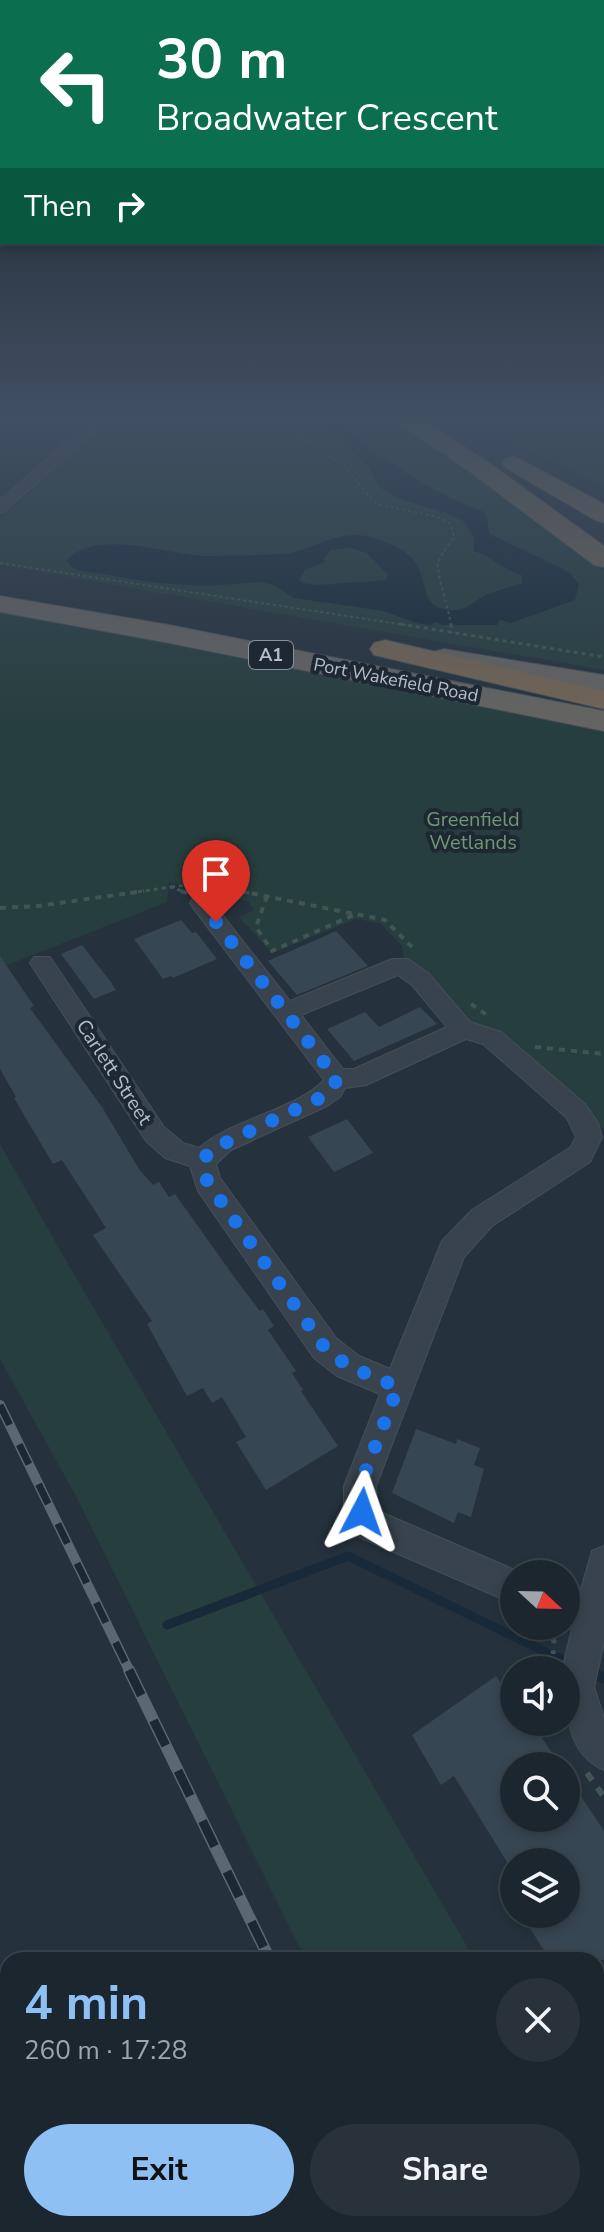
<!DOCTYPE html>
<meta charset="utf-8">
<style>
:root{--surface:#1c262e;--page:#29323a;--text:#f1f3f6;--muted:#a0a5aa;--line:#3a434a;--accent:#8ec0f4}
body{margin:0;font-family:"Nunito Sans",sans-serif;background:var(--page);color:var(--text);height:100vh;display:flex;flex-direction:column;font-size:30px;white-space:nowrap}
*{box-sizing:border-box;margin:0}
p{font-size:26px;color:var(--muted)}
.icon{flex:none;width:44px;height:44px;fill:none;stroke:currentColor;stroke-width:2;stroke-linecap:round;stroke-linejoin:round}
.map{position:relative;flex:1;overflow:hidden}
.side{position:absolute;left:0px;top:1952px;width:604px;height:280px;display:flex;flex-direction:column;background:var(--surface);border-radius:24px 24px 0 0;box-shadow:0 4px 12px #0003,0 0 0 2px var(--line)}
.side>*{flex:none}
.top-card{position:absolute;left:0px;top:0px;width:604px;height:244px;box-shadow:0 4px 12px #0003,0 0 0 2px var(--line);background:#0b6e4f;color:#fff;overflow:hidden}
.needle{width:52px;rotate:112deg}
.buttons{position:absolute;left:500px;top:1560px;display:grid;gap:16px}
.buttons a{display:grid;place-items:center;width:80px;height:80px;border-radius:50%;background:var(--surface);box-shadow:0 4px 12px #0003,0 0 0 2px var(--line);font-size:40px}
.pin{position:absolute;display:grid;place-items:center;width:68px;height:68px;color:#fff;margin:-82px -34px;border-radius:50% 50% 50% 0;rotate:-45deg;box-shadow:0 0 8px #0007}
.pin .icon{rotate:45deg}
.me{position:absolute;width:88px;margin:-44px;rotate:4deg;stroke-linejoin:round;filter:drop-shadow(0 0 6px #0008)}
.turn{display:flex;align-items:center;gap:28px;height:168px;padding:0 24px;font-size:36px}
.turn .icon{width:104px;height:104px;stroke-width:2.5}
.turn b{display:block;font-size:56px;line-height:68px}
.then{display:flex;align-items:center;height:76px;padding:0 24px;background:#0003;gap:16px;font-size:30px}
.round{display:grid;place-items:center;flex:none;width:84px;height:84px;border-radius:42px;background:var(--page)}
.overview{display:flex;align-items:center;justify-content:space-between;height:136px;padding:0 24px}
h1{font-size:48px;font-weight:700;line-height:60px;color:var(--accent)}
.cta{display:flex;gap:16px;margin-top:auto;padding:16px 24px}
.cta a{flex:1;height:92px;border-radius:48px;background:var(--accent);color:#111;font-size:32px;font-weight:700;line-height:92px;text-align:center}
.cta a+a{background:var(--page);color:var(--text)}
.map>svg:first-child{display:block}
</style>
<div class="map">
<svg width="604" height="2232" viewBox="0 0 604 2232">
<rect width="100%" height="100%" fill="#25323d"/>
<!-- green -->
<g fill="#273e3e">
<polygon points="109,417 386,417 464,464 604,571 604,670 0,565 0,520"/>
<polygon points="461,417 604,417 604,487"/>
<polygon points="0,604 604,721 604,1129 585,1123 405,966 402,946 380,923 356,919 272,953 239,917 254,910 248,901 169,882 167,902 0,968"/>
<polygon points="0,1144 61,1252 475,1960 306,1960 77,1498 0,1359"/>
<polygon points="596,2171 604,2185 604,2232 442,2232 438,2224 596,2224"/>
</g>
<!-- water -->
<path fill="#182a3a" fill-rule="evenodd" d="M287,417L313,426H330L327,417C355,417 360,444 381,457C413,477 446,499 482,511L486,515L490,534L569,572L579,584L575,600L511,623L500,620L497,623L498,625H442L436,622L431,625L416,623L384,611L294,598L274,585L261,582L205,586L157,583L78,570L70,566L67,560C96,527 171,556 209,556C233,555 259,556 282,554C313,551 338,528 371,537C386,542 409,550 417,565C429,586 419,610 456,610C466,610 478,598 488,594C500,590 511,586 523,583L521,575C503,569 492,557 474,551V538L464,522L447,513L402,500L380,488L368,466L336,436ZM350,548L367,553L388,575L386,580L318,585L303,583L299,580L305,570L325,562L324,558L331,550Z"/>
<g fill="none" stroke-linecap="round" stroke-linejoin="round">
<!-- stream-far1 -->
<polyline stroke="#182a3a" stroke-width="9" points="167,1625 348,1556 571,1664"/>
<!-- stream -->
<polyline stroke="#182a3a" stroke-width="11" points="590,1672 604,1678"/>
</g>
<!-- building -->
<g fill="#374653">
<polygon points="181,920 192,933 196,932 217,959 173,978 171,976 163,979 134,939"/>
<polygon points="336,931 368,966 297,995 268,961"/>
<polygon points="82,945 110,981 116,990 94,999 61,954"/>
<polygon points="0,956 34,1006 30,1008 102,1107 139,1169 153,1185 159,1182 169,1197 175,1194 240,1285 260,1311 263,1309 274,1326 268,1330 296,1371 292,1373 303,1390 301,1391 338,1446 266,1490 236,1442 246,1437 222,1397 212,1403 203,1388 187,1396 147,1324 152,1321 93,1235 106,1228 62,1160 53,1164 14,1098 16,1097 0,1069"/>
<polygon points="420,1007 437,1024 354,1061 327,1029 365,1012 379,1027"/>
<polygon points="347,1119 373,1153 334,1172 308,1137"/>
<polygon points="416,1429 456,1444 457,1439 480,1448 474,1465 484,1469 471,1517 458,1512 454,1523 392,1493"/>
<polygon points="496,1676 514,1703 514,1722 526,1722 537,1738 540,1735 561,1766 514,1766 514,1818 566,1818 566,1774 604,1831 604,1960 550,1960 526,1922 536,1914 566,1914 566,1862 507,1862 454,1776 441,1785 412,1735"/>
</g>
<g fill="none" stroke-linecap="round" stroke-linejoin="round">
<defs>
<g id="minor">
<polygon points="89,417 103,417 96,431 5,511 0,513 0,500 85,426"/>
<path d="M201,896L209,898L290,1001L392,959H408L428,973L470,1022L501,1032L585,1104L598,1123L602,1137L590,1162L492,1226L464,1257L376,1486L377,1505L383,1513L524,1574H514V1604L359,1537L344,1507V1486L380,1394L337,1376L314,1358L198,1191L190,1166L165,1158L146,1141L30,963L34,957H50L164,1127L183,1143L199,1148C232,1119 298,1109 324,1080L193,908L190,903L193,898ZM398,975L412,985L447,1027L354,1069H343L301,1015ZM466,1039L483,1044L567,1118L576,1137L571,1147L472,1210L442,1241L390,1369L359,1356L336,1338L220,1178L216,1164L231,1150L327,1106L340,1097L345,1088L366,1085Z"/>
<path d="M604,1546V1642L594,1687L604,1718V1770C564,1753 566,1706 566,1670H562L572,1629L566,1626V1591L579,1596L592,1551Z"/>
</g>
<g id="trunk">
<polygon points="0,596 169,625 604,711 604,731 169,643 0,612"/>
<polygon points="444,649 604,675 604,693 433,664 429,658 433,652"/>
</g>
<g id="motorway">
<polygon points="390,417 417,417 488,462 604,546 604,567 594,565 470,472"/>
<polygon points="514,456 604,504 604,523 595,520 506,468 502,463 506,458"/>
<polygon points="385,640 604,691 604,709 374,655 370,649 374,643"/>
</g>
</defs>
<!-- minor casing -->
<use href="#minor" stroke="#454f59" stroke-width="2"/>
<!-- trunk casing -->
<use href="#trunk" stroke="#444e58" stroke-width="2"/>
<!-- motorway casing -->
<use href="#motorway" stroke="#444e58" stroke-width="2"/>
<!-- path-far4 -->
<g stroke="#405655" stroke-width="2" stroke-dasharray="3 3" stroke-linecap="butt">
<path d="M274,417L343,465L376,504L438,517L450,523L454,536C450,546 440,553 438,564C436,572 450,612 451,626"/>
<polyline points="0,563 412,626"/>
</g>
<!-- path-far3 -->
<g stroke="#405655" stroke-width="3" stroke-dasharray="4 4" stroke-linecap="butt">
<polyline points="400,624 604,657"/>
<polyline points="451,624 452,633"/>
<polyline points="206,884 250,893"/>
<polyline points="171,887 197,884"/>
<polyline points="130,893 171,887 187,893"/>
</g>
<!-- path-far2 -->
<g stroke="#405655" stroke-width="4" stroke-dasharray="6 6" stroke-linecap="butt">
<polyline points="181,891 187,893"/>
<polyline points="240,891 385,920 414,949"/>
<polyline points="267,896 256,927 272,951 356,914"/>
<polyline points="0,908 38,906 144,891"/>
<polyline points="471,1004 487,1015"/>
<polyline points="535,1047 604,1054"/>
</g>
<!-- path-far1 -->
<polyline stroke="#405655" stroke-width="5" stroke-dasharray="7 7" stroke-linecap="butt" points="543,1626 554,1641 553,1654"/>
<!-- path -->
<polyline stroke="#405655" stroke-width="6" stroke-dasharray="9 9" stroke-linecap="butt" points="587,1773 604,1797"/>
<!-- minor -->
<use href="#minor" fill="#39434d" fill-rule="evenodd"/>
<!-- trunk -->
<use href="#trunk" fill="#656462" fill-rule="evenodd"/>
<!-- motorway -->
<use href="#motorway" fill="#736556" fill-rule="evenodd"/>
<defs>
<polyline id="rail-far1" points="0,1405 130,1672"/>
<g id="rail">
<polyline points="129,1670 270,1960"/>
<polyline points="398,2224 402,2232"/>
</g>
</defs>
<!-- rail-far1 casing -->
<use href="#rail-far1" stroke="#5b6874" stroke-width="10"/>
<!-- rail casing -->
<use href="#rail" stroke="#5b6874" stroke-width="12"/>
<!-- rail-far1 -->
<use href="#rail-far1" stroke="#1e2832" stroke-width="7" stroke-dasharray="22" stroke-linecap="butt"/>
<!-- rail -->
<use href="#rail" stroke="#1e2832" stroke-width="9" stroke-dasharray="28" stroke-linecap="butt"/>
</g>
<!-- sky -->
<linearGradient id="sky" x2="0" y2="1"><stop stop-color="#141c22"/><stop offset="0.57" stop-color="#404f62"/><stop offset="1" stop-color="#404f62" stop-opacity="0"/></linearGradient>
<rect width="604" height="730" fill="url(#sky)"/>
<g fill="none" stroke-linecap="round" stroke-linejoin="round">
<!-- route -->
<path stroke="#1a73e8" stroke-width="14" stroke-dasharray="0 25.2" d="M216,922L337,1079L331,1090L318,1099L210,1150C201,1162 203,1170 208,1183L325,1348L348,1366L398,1387L360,1486L358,1498L362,1512"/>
</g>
<g text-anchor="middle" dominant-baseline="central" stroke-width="8" stroke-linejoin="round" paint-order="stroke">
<!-- shield labels -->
<rect fill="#1e2832" stroke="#88919b" stroke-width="2" x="249" y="641" width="44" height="28" rx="6"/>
<g font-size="18" font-weight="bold" fill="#b5bec8">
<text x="271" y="655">A1</text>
</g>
<!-- far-street labels -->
<g font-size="18" fill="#b5bec8" stroke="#1e2832">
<text transform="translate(396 680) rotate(11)">Port Wakefield Road</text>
</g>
<!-- park labels -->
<g font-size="20" fill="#6d9872" stroke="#1e2832">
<text x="473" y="819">Greenfield<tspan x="473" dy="23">Wetlands</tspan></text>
</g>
<!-- street labels -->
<g font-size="20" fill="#b5bec8" stroke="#1e2832">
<text transform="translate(114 1072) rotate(57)">Carlett Street</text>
</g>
</g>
</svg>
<div class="buttons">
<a><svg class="needle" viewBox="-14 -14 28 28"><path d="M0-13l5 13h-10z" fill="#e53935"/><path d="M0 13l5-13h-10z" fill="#a0a5aa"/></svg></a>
<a><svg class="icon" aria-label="sound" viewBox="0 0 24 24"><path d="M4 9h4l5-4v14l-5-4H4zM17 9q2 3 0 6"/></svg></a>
<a><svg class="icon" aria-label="search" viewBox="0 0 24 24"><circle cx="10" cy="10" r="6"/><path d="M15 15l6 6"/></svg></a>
<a><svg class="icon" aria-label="layers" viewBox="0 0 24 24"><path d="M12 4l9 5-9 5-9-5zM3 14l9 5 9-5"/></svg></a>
</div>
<div class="pin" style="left:216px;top:922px;background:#d93025"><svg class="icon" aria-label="arrive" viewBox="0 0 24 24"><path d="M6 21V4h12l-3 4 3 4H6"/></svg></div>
<svg class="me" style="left:362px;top:1512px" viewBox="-20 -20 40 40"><path d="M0-17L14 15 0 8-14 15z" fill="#1a73e8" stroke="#fff" stroke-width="4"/></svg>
<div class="top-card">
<div class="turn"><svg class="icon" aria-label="left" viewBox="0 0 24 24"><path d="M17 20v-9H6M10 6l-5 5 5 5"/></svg><div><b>30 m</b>Broadwater Crescent</div></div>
<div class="then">Then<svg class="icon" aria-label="right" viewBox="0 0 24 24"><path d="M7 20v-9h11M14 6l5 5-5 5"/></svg></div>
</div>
<section class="side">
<div class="overview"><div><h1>4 min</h1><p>260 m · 17:28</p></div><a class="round"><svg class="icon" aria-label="close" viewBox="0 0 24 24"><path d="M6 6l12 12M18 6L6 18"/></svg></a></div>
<div class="cta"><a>Exit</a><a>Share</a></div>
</section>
</div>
